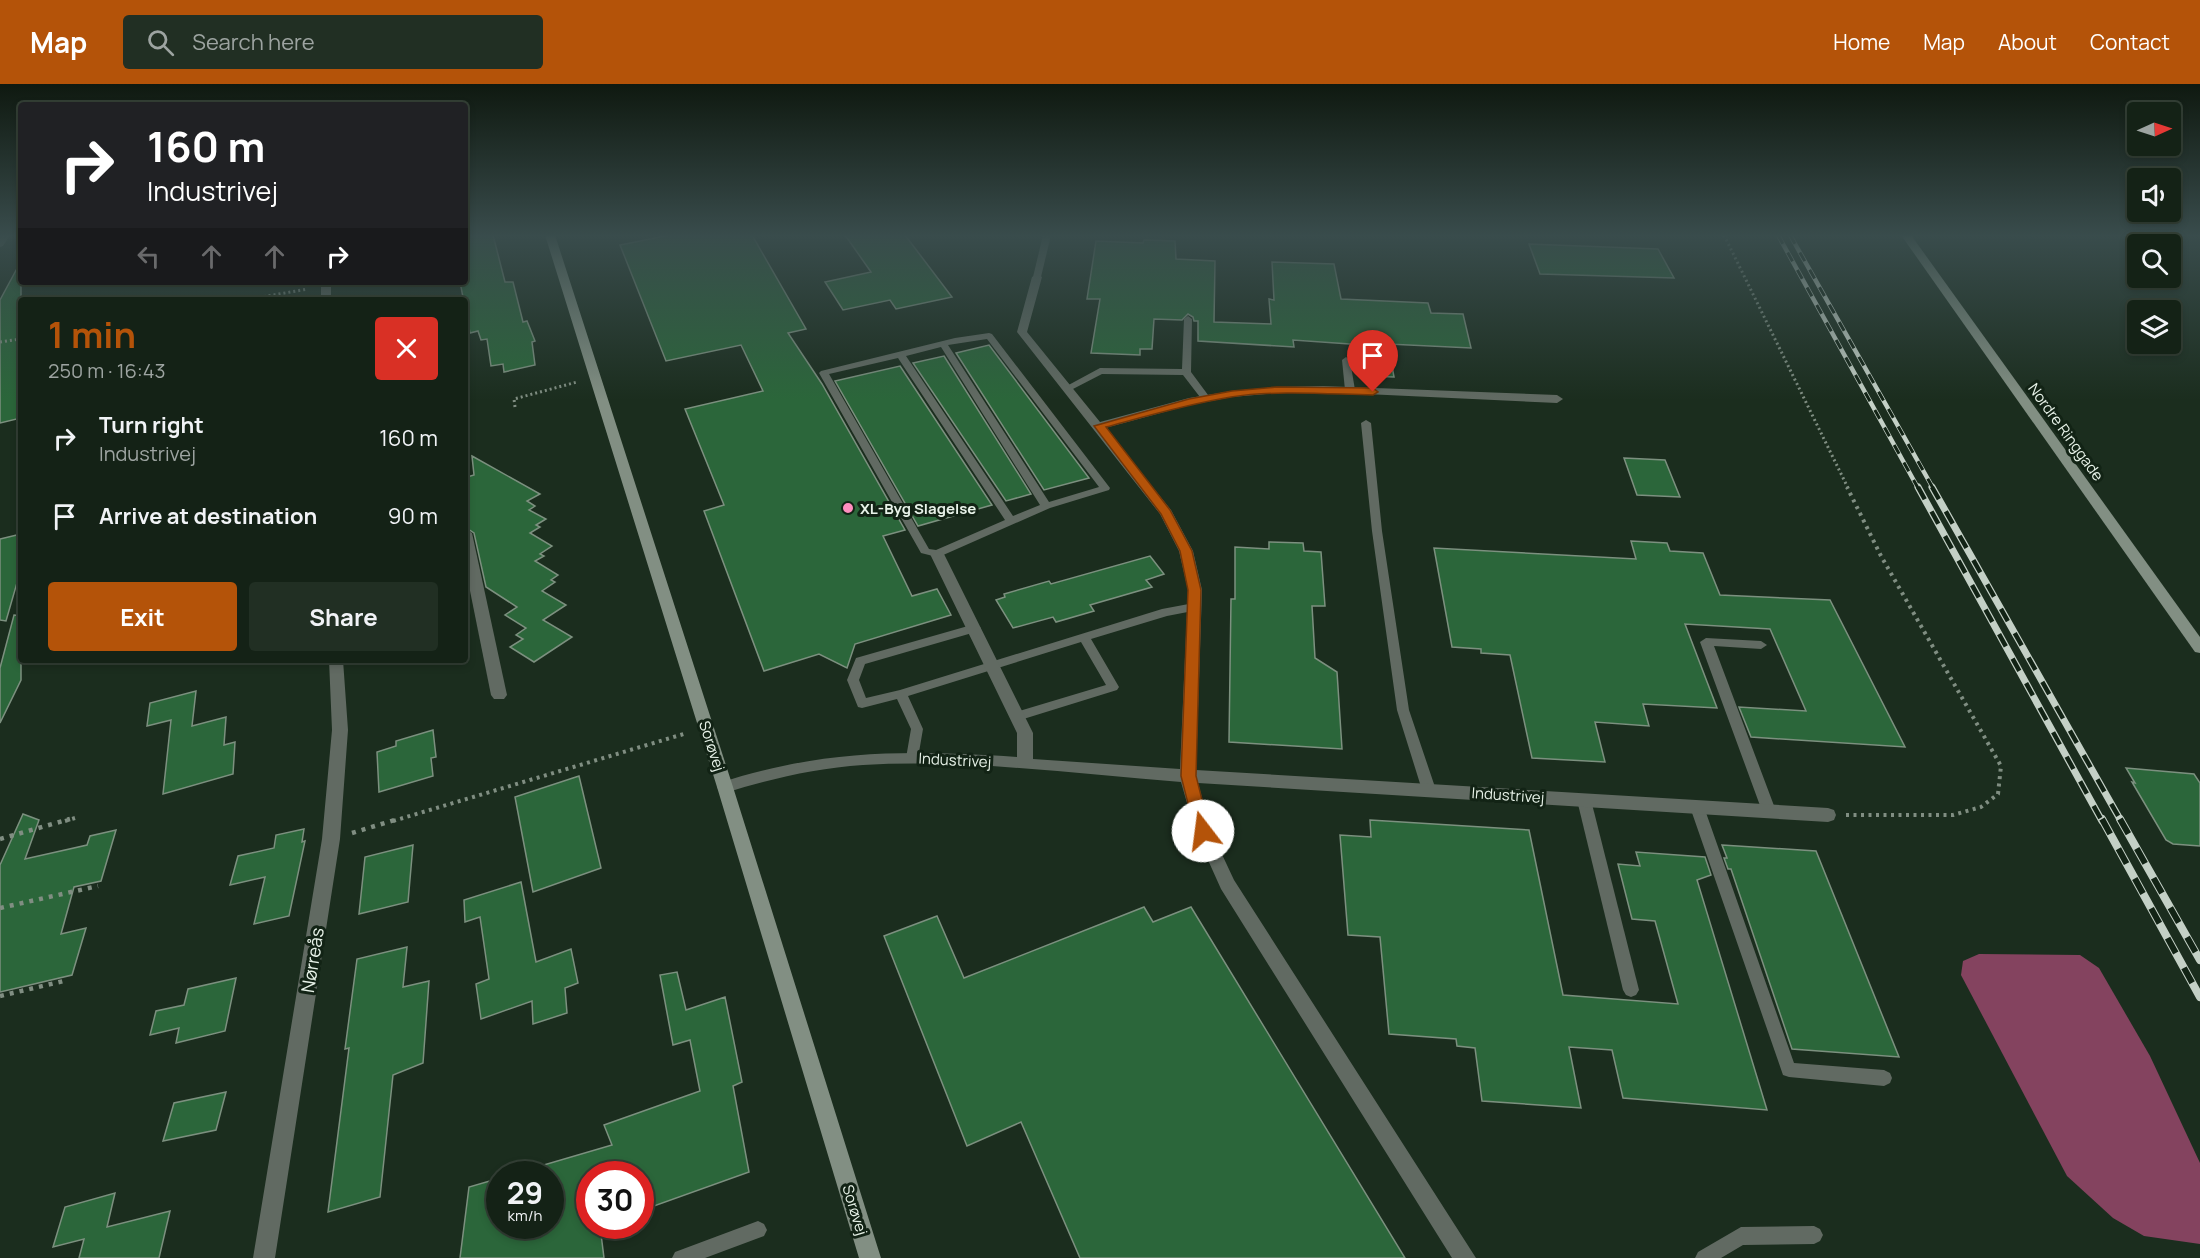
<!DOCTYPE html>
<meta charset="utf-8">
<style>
:root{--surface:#142216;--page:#212f23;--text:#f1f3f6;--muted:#9da4a1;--line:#333f35;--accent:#b45309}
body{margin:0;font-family:Manrope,sans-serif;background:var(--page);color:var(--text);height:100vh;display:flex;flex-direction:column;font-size:22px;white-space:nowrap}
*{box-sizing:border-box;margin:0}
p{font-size:20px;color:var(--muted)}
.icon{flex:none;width:33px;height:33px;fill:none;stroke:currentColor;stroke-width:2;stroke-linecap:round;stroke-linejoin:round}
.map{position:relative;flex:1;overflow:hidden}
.side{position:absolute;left:18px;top:213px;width:450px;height:366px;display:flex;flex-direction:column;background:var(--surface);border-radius:6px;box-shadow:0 3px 9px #0003,0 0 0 2px var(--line)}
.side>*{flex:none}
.top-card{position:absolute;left:18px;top:18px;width:450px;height:183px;border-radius:6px;box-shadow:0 3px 9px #0003,0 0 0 2px var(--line);background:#202124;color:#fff;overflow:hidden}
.needle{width:39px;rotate:87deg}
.fabs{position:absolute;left:2127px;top:18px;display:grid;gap:12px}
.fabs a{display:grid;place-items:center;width:54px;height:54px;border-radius:6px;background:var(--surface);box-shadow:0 3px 9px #0003,0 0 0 2px var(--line);font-size:30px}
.speed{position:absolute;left:486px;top:1077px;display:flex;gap:12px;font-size:30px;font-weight:700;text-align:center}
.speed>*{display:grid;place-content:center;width:78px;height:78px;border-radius:50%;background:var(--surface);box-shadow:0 3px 9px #0003,0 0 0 2px var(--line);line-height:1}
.speed small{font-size:15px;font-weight:400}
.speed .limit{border:9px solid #d22;background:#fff;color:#111}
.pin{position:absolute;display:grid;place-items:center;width:51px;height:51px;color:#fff;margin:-62px -26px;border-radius:50% 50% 50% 0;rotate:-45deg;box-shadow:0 0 6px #0007}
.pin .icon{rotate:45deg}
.me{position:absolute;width:66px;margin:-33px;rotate:345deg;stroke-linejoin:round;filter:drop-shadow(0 0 4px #0008)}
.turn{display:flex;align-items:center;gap:21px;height:126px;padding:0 30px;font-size:27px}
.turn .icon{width:78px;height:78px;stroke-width:2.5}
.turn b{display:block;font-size:42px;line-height:51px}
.lanes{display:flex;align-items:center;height:57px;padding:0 30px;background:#0003;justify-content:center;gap:30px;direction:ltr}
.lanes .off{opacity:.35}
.round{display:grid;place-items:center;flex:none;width:63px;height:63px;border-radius:6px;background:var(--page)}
.head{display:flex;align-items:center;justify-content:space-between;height:102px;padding:0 30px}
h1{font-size:36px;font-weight:700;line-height:45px;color:var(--accent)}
.primary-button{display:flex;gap:12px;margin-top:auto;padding:12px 30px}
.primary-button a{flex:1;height:69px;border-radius:6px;background:var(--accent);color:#fff;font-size:24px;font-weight:700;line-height:69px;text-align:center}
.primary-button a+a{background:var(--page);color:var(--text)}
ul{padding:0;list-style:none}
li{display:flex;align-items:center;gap:18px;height:78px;padding:0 30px}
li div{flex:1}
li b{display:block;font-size:22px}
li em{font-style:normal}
header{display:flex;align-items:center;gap:36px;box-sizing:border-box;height:84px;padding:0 30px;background:var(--accent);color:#fff}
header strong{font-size:28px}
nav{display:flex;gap:33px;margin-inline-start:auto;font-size:21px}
.search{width:420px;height:54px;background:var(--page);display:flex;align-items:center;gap:15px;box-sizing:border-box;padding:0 21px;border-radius:6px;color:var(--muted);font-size:22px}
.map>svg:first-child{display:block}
</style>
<header>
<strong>Map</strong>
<div class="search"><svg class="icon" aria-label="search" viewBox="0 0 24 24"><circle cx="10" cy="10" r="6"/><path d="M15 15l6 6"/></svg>Search here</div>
<nav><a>Home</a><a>Map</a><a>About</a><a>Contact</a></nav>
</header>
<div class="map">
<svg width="2200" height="1174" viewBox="0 0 2200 1174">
<rect width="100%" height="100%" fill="#1b2d1e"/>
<!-- water -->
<polygon fill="#84435f" points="1979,870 2080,871 2099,884 2150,972 2200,1079 2200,1160 2144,1152 2113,1134 2067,1092 1961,891 1963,877"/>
<!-- building -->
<g fill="#2b663a" stroke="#7c907f" stroke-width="1.5">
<polygon points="465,151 493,151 505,198 513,198 523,238 527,237 535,257 532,258 535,281 504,288 503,280 491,282 487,255 481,256 478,247 470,249 460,198 465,198 465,182 469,182"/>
<polygon points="670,151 752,151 806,245 788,249 822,300 905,446 883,452 912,512 937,505 951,531 855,560 847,584 819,570 764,587 704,427 724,421 685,325 763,307 741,261 666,277 620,161"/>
<polygon points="845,151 905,151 952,213 896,225 890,216 843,226 825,198 871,188"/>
<polygon points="1144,156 1175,157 1176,175 1215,177 1214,238 1271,240 1269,215 1274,216 1272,178 1334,180 1341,215 1428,219 1431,229 1463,230 1471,264 1388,260 1394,293 1368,292 1364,261 1293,256 1294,263 1198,257 1198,237 1194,237 1193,233 1188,230 1182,236 1154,235 1152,265 1140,265 1140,271 1091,269 1100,215 1087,215 1096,157 1143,159"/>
<polygon points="1529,160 1658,165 1674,194 1540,190"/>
<polygon points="21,177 21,334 0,339 0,216"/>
<polygon points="989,261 1089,394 1044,406 956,269"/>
<polygon points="944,272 1031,410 1006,417 913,279"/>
<polygon points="900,282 992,421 918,442 835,297"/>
<polygon points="472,372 540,410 527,417 535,422 529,426 546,435 536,441 540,443 530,449 552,462 540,470 544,472 535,477 558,491 551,496 555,498 542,507 566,521 543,536 572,553 534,578 510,563 523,555 516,551 526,544 505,531 517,523 486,503 474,449 465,443 465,411 469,411 467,393 474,391"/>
<polygon points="1624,374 1665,376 1680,413 1637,411"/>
<polygon points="21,450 21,485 6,537 0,536 0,455"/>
<polygon points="1631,457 1667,459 1670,467 1703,469 1720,511 1830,516 1905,663 1751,653 1739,623 1806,627 1770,545 1685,540 1717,624 1643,620 1649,642 1595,638 1605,678 1532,674 1510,571 1481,569 1481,565 1452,563 1434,464 1636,475"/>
<polygon points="1269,458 1303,459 1304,467 1321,468 1325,522 1312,522 1315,574 1337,588 1342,665 1229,658 1231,515 1235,515 1235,463 1269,465"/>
<polygon points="1150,472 1164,490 1146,496 1152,503 1090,521 1094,527 1056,538 1053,533 1013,544 996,516 1005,513 1004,510 1049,497 1051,500"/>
<polygon points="14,531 21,532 21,596 0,639 0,584"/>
<polygon points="196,607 192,642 226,633 224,661 235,658 233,690 163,710 171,636 147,642 150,619"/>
<polygon points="433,646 436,673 431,674 433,692 379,708 377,668 396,662 396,657"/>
<polygon points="2126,684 2194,690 2200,699 2200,762 2173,760 2166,756 2132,698 2135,699"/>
<polygon points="579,692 601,784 533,808 515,713"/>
<polygon points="23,730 39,736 25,775 87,761 90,752 116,746 101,797 74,803 61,850 86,844 72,891 0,908 0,781"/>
<polygon points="1370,736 1529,746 1563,911 1678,920 1655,837 1632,835 1618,780 1640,782 1636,768 1705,773 1711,791 1697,796 1767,1026 1623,1014 1612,966 1569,963 1581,1024 1482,1017 1475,964 1457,962 1456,955 1389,950 1380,853 1348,851 1340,751 1371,753"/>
<polygon points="304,745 302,758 305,757 289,832 254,840 265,793 230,801 238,772 274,764 276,751"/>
<polygon points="413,761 408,818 359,830 365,773"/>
<polygon points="1722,761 1816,767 1899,973 1792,965 1731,785 1728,785 1724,774 1727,774"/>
<polygon points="521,798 536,878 571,865 578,899 565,904 567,929 533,940 532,917 481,935 476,900 489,895 480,833 465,838 464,816"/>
<polygon points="1144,823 1153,838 1191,823 1405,1174 1080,1174 1021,1038 967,1062 884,852 937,832 964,894"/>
<polygon points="407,863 403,903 429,897 423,979 393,991 380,1113 328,1128 349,964 345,965 357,875"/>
<polygon points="677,888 686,926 725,913 742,998 733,1002 749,1088 640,1127 640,1090 590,1090 590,1142 600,1142 604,1174 460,1174 469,1103 500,1094 500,1142 550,1142 550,1090 531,1090 530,1085 612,1061 604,1041 700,1007 690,956 673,961 660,891"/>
<polygon points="236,894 225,947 176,959 179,944 150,951 156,927 184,921 188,905"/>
<polygon points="226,1008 216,1046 163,1057 174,1019"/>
<polygon points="115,1109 107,1143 170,1127 159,1174 79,1174 84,1155 53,1163 65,1123"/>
</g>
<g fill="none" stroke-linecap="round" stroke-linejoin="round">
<!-- path-far2 -->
<g stroke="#808e82" stroke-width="3" stroke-dasharray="2 3" stroke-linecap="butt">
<polyline points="1724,151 1848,404"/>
<polyline points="244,216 308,205"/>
<polyline points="0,258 21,255"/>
<polyline points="515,323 514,315 577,298"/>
</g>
<!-- path-far1 -->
<g stroke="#808e82" stroke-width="4" stroke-dasharray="3 4.5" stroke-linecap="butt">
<polyline points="1846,731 1953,731 1981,723 1998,710 2001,682 1881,472 1847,403"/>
<polyline points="65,737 75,734"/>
<polyline points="393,737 687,649"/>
</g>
<!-- path -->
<g stroke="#808e82" stroke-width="4.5" stroke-dasharray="4 6" stroke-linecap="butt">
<polyline points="352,749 398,735"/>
<polyline points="0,755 70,735"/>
<polyline points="0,824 98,802"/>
<polyline points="0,912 68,896"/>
</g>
<!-- lane -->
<g fill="#616a62" fill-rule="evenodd">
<polygon points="1043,151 1051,151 1041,193 1037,195 1033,193"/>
<polygon points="1188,232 1192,235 1191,288 1211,315 1209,317 1203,317 1183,291 1102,290 1071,306 1068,307 1063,304 1100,284 1182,285 1184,235"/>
<path d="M989,249L992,250L1110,404L1109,406L1050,424L941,472L937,473L921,469L819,289L821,287L955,254ZM987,255L1099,403L1049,418L948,261ZM941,263L1040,421L1013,432L906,272ZM898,274L1005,436L936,466L929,465L829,290Z"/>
<polygon points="1346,273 1350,276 1355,306 1350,309 1345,306 1342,276"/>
<polygon points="1366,336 1371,339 1382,447 1409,626 1436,706 1434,710 1424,710 1422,706 1397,626 1372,447 1361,339"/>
<polygon points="1194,519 1200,523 1198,526 1167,532 1091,555 1119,603 1117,606 1017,637 1013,635 1011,632 1013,629 1106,601 1081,558 908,612 923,645 918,674 917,677 907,677 906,674 911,645 897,615 862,624 858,623 847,596 856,574 975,540 981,544 979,547 865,580 859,596 866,614 900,606 1162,525"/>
<polygon points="1706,554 1761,557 1767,561 1761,565 1714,562 1776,727 1774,731 1769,732 1764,731 1762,727 1700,558"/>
<polygon points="1584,711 1589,712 1591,716 1639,906 1636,911 1631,913 1626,911 1623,906 1577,716 1579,712"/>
<polygon points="1697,718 1702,719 1704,723 1794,979 1884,986 1890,989 1892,994 1890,999 1884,1002 1789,993 1783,991 1690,723 1692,719"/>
<polygon points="758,1137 764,1140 767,1146 764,1152 705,1174 672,1174 675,1168"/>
<polygon points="1814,1142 1820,1145 1823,1151 1820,1157 1814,1160 1743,1161 1721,1174 1695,1174 1698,1168 1741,1143"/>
</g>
<!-- street -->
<g fill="#616a62" fill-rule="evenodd">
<polygon points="0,151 10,151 3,162 0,163"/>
<path d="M1037,190L1042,193L1027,248L1100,338L1189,314L1232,307L1277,303L1323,302L1557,311L1563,315L1557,319L1323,308L1277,309L1232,313L1190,321L1105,344L1171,426L1193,467L1202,506L1196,686L1828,724L1834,726L1836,731L1834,736L1828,738L1198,699L1211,747L1234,796L1476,1174H1452L1221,805L1195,747L1181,698C1076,690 969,675 863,681C816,684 770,695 725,709L719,707L717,703L719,699C824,665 908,666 1017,673V649L930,470L937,466L944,470L1033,649V675L1180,685L1188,506L1179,467L1160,430L1017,248L1032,193Z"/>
<rect x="321" y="198" width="10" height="18"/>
<polygon points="465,445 472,449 507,611 504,615 494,615 491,611 465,482"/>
<polygon points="329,576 343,576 348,646 340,755 275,1174 253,1174 322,755 332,646"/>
</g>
<!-- secondary -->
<g fill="#828f83" fill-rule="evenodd">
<polygon points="545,151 555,151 733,703 881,1174 859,1174 717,703"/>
<polygon points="1901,151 1911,151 2200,553 2200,569 2195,568"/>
</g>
<defs>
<g id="rail-far2">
<polyline points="1778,151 1918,404"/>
<polyline points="1790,151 1933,404"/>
</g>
<g id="rail-far1">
<polyline points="1918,403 2102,737"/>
<polyline points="1932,403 2121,737"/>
</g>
<g id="rail">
<polyline points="2102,735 2200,913"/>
<polyline points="2120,735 2200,876"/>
</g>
</defs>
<!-- rail-far2 casing -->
<use href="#rail-far2" stroke="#c4d0c6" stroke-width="4.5"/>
<!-- rail-far1 casing -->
<use href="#rail-far1" stroke="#c4d0c6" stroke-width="7"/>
<!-- rail casing -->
<use href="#rail" stroke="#c4d0c6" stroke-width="8"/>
<!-- rail-far2 -->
<use href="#rail-far2" stroke="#122315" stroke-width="3" stroke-dasharray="10" stroke-linecap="butt"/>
<!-- rail-far1 -->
<use href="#rail-far1" stroke="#122315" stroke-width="4.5" stroke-dasharray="14" stroke-linecap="butt"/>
<!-- rail -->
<use href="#rail" stroke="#122315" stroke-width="6" stroke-dasharray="17" stroke-linecap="butt"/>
</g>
<!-- sky -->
<linearGradient id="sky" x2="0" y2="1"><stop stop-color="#0f1910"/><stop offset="0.48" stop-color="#394c4c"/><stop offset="1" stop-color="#394c4c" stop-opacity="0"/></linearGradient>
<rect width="2200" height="316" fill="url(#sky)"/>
<!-- route -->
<path fill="#b45309" stroke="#753606" stroke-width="1.5" d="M1277,303L1373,304L1378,308L1373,311C1326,310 1278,306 1231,313C1188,320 1147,332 1106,343L1170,426L1192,467L1201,506L1196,692L1210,747L1208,751L1203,753L1197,751L1195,747L1181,692L1188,506L1180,467L1161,430L1094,342L1189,315L1232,307Z"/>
<!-- markers -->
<circle fill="#fe8ebe" stroke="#122315" stroke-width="2" cx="848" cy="424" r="6"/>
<g text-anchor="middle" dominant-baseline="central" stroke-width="6" stroke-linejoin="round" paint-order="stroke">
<!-- street labels -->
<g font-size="15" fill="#e8f3e9" stroke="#122315">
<text transform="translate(2066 348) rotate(54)">Nordre Ringgade</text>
<text transform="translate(712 662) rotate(72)">Sorøvej</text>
<text transform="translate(955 676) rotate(3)">Industrivej</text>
<text transform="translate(1508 711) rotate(4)">Industrivej</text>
<text transform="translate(855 1126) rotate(73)">Sorøvej</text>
</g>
<!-- poi labels -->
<g font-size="15" font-weight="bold" fill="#e8f3e9" stroke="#122315" text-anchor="start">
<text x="860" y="424">XL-Byg Slagelse</text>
</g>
<!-- near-street labels -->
<g font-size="18" fill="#e8f3e9" stroke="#122315">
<text transform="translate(312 876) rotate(-81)">Nørreås</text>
</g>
</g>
</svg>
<div class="fabs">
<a><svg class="needle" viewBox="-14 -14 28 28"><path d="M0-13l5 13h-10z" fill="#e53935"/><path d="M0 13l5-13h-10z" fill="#9da4a1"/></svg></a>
<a><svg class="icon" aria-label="sound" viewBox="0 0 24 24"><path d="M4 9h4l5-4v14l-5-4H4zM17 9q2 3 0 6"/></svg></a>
<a><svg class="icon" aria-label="search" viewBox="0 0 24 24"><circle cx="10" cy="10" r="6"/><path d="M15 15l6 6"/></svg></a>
<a><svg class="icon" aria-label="layers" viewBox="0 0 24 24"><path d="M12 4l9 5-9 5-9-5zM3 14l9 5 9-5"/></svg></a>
</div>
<div class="speed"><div>29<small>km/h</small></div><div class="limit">30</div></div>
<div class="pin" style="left:1373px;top:308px;background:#d93025"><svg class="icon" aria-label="arrive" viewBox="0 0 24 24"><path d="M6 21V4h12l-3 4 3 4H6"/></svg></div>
<svg class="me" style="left:1203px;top:747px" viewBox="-20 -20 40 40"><circle r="19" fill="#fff"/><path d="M0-13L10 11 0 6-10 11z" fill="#b45309"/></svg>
<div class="top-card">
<div class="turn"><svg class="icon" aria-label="right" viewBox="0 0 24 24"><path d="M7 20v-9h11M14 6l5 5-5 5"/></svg><div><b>160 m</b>Industrivej</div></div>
<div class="lanes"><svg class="icon off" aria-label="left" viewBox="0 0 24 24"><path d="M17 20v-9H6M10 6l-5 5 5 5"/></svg><svg class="icon off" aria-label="ahead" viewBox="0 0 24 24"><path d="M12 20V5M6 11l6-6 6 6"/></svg><svg class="icon off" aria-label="ahead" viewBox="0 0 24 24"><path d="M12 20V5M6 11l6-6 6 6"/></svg><svg class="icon" aria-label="right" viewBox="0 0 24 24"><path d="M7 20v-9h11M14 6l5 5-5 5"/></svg></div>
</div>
<section class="side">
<div class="head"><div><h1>1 min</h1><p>250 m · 16:43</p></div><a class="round" style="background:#d93025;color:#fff"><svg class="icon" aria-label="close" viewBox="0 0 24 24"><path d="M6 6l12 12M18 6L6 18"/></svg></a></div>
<ul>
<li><svg class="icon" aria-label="right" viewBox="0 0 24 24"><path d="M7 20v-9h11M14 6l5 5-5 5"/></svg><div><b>Turn right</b><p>Industrivej</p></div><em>160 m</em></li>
<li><svg class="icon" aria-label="arrive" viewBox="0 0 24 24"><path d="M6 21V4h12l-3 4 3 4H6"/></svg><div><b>Arrive at destination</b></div><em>90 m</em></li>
</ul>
<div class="primary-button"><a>Exit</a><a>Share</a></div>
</section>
</div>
